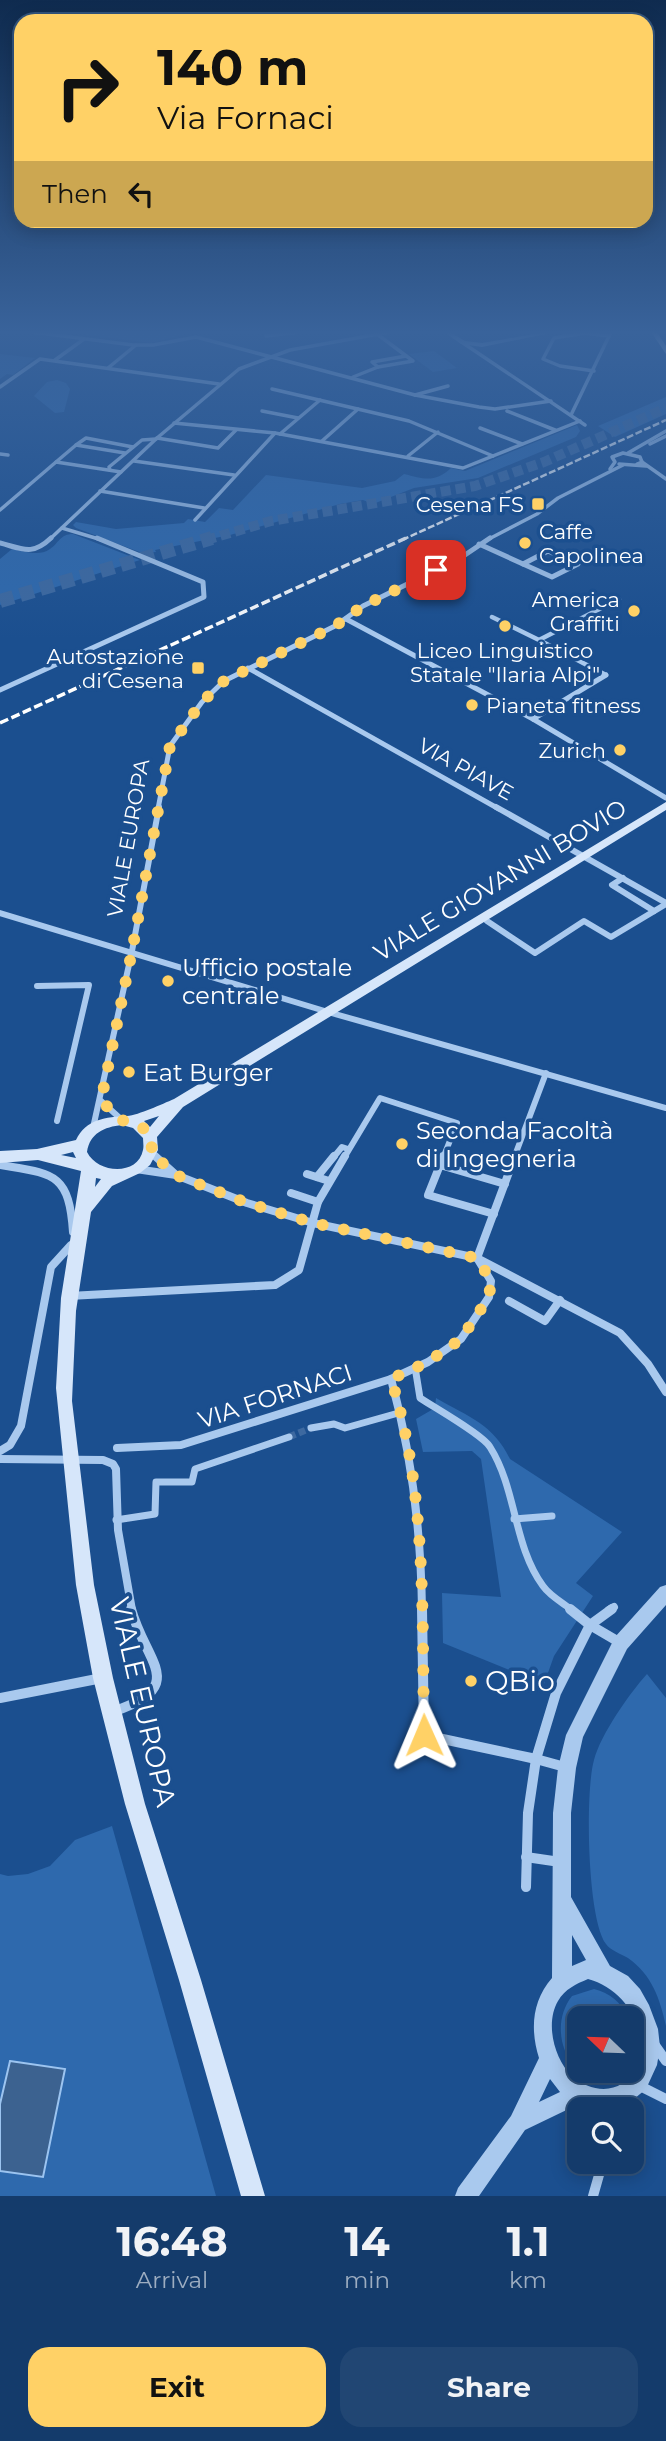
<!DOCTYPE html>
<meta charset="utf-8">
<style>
:root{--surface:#143b6b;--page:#214673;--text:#f1f3f6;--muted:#9dadc1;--line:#33557e;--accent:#ffd166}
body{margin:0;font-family:Montserrat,sans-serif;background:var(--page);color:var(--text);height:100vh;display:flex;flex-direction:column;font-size:26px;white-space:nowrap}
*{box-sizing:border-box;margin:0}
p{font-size:23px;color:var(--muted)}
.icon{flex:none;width:38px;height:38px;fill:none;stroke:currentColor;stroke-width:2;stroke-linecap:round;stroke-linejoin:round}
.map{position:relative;height:2196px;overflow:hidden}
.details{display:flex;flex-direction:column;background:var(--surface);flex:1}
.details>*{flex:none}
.hud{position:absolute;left:14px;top:14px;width:639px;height:214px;border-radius:21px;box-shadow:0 4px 18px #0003,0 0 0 2px var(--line);background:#ffd166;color:#111;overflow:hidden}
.needle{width:46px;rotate:293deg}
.tools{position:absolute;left:567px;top:2006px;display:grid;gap:14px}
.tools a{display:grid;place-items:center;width:77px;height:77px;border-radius:14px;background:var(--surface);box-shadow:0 4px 18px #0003,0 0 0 2px var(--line);font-size:35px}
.pin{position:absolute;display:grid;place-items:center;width:60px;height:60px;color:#fff;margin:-30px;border-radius:14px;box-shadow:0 4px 10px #0006}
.me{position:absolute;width:77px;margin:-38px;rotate:359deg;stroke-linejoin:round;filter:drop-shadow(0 0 5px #0008)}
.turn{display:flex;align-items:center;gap:24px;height:147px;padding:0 28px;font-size:32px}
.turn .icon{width:91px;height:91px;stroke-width:2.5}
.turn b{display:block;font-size:49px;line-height:60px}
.then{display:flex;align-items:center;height:66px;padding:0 28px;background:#0003;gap:14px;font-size:26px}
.eta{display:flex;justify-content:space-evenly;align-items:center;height:119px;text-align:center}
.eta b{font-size:42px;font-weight:700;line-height:49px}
.primary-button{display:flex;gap:14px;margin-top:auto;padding:14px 28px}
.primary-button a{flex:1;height:80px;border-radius:21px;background:var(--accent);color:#111;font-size:28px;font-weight:700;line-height:80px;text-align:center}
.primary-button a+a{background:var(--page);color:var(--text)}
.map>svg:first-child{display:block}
</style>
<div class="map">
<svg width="666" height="2196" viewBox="0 0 666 2196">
<rect width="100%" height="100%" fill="#1b4f8f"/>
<!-- green -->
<g fill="#2e69ad">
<polygon points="65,332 193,332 151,343"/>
<polygon points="434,351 457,368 433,372 409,354"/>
<polygon points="0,354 35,358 13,375 7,374 0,379"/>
<polygon points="57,380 66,383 70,389 64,412 55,413 34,396 47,382"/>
<polygon points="666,397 666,414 615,437 598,426"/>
<path d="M577,425L580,431L576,437L478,478L414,488L373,504L363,500L340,504L230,535L155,550L156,552L142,553L76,528L73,525L76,522L116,529L184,523L188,519L205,522L219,508L233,510L266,475L362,488L395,481L404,474C424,479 435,483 451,468L465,471Z"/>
<path d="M73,534L140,560L0,605V559L12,549C23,551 39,557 50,549C59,543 60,534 73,534Z"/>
<path d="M436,1398C469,1417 493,1424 510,1459L622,1532L576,1583L593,1596L554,1656L544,1684L443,1643L442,1593L501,1597L481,1459L472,1451L423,1452L416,1419L435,1408Z"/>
<path d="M647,1674L666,1698V2026C660,1999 652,1975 628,1958C621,1954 610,1950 606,1944C587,1919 585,1791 594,1760C601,1734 629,1694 647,1674Z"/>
<polygon points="112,1826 216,2196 0,2196 0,2171 43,2177 10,2061 0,2104 0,1874 8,1876 28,1874 50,1866 75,1840"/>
<path d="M594,1989C610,1993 621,2002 628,2018H579V2070H621C583,2104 540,2037 572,1996Z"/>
</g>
<!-- water -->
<polygon fill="#3c6290" stroke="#9cc4f0" stroke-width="2" points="10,2061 65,2069 43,2177 0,2171 0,2104"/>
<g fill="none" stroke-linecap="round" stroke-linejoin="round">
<!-- pedestrian-tunnel -->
<polyline stroke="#3d69a0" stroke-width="7" stroke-dasharray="7 3.5" stroke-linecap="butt" points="289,1437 311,1428"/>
<!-- trunk-tunnel-far1 -->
<polyline stroke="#3d69a0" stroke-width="10" stroke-dasharray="10 5" stroke-linecap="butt" points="206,540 271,521 475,486 544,462 666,408"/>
<!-- trunk-tunnel -->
<polyline stroke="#3d69a0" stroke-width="14" stroke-dasharray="14 7" stroke-linecap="butt" points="0,601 212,538"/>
<!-- pedestrian-far3 -->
<polyline stroke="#a9c9ee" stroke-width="3.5" points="56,462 76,445"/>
<!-- pedestrian-far2 -->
<g stroke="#a9c9ee" stroke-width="4.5">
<polyline points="492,617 539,640"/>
<polyline points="606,675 539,640 619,599"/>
</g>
<!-- pedestrian-far1 -->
<g stroke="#a9c9ee" stroke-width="7">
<path d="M415,1367L420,1398C435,1408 483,1435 490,1447C517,1490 513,1545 543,1586C550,1596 563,1603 572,1610"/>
<polyline points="311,1428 334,1424 345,1428 402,1412"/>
<polyline points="514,1519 552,1516"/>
<polyline points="116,1520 155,1514 156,1482 192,1482 195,1469 289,1437"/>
</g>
<!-- pedestrian -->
<g stroke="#a9c9ee" stroke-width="10">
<polyline points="570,1609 590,1625 619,1642"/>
<polyline points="424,1735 536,1759"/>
</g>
<!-- minor-far4 -->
<g stroke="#a9c9ee" stroke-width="3.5">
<polyline points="32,332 133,345 153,345 196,337 415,395 479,407 495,409 551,401"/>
<polyline points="266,336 298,332"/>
<polyline points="463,343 585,425"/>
<polyline points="55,360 84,339"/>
<polyline points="378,367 372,362 406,356"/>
<polyline points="108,368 136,345"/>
<polyline points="594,371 560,366 543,359 554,338 585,333 609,336"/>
<polyline points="353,377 378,367 413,361 377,334"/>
<polyline points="0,387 40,359 219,384"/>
<polyline points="272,389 409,421 493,456"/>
<polyline points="415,395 448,386"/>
<polyline points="262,411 298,418"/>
<polyline points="507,411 555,430"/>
<polyline points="571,415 610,334"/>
<polyline points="174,423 275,433 463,468 580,421"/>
<polyline points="480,428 522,444"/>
<polyline points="280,434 320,400"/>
<polyline points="157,438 218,448 236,430"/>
<polyline points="322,441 358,409"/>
<polyline points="650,444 666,436"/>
<polyline points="125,453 76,445 86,438 133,447"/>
<polyline points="628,453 666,431"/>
<polyline points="0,454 8,455"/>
<polyline points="408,456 438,432"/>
<polyline points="134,461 234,475"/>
<polyline points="642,462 666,479"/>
<polyline points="619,464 646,466"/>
<polyline points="610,469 615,462 612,457 623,453 640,457 642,462 637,464"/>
<polyline points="110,470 109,467 142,440 156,439"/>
<polyline points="100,491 204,508"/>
<polyline points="0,510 56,462 121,472"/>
<polyline points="195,520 275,433"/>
<polyline points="62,528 102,540"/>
<polyline points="49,540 157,438 239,369 290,350 390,332"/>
<polyline points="487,540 537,514 558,498 623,465"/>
</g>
<!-- minor-far3 -->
<g stroke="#a9c9ee" stroke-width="5">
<path d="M0,543C23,549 32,556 51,538"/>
<polyline points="479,544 523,564"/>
<polygon points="548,551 578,564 552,577 523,564"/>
<polyline points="346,619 533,719 666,798"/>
<polyline points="248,668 499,809"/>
<polyline points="0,690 204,597 203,582 97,538"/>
<polyline points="533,719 606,675"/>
<polyline points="158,809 170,746 202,702 224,681 335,626 363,606 462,557 490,538"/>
</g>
<!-- minor-far2 -->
<g stroke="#a9c9ee" stroke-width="6">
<polyline points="496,807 666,903"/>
<polyline points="623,878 612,885 654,911"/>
<polyline points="0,913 328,1012 666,1108"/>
<polyline points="487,921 535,953 584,921 611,937 666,904"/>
<polyline points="37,986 89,985 57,1121"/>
<polyline points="101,1101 122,1120"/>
<polyline points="93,1128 132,951 159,807"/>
<polyline points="151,1153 157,1158"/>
<polyline points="333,1158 342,1147 348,1149"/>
<polyline points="344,1158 380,1098 457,1123 443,1158"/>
<polyline points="514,1158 546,1073"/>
</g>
<!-- minor-far1 -->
<g stroke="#a9c9ee" stroke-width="8">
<polyline points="155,1156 176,1175"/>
<path d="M0,1165C53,1174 69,1172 73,1232"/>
<polyline points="440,1165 443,1156"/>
<polyline points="136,1169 176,1175 247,1203 313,1223 477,1258 620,1333 648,1364 666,1392"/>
<polyline points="307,1174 329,1181"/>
<polyline points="317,1177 334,1156"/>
<polyline points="291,1193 318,1202"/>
<polyline points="494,1214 428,1195 440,1165 505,1184"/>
<polyline points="69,1296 275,1285 299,1270 318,1202 345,1156"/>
<polyline points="509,1301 545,1321 560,1300"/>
<path d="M391,1379C412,1455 421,1532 422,1610"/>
<polyline points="117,1448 181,1445 391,1379 428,1362 461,1339 489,1297 491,1281 477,1258 515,1156"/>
<polyline points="0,1451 10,1445 21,1426 51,1267 71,1245"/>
<polyline points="0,1459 103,1460 113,1464 116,1469 118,1530 132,1610"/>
<polyline points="609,1610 614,1607"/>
</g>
<!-- minor -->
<g stroke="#a9c9ee" stroke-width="10">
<polyline points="422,1609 424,1735"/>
<polyline points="0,1698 102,1678"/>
<path d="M112,1712C190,1686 146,1664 131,1609"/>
<polyline points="536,1759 565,1767"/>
<polyline points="526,1857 560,1862"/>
<polyline points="526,1887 528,1813 536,1759 556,1693 590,1625 612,1609"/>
<polyline points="654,2044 666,2061"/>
<polyline points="638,2085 666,2099"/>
<polyline points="593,2196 603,2161"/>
</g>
<!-- tertiary -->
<g fill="#a9c9ee" fill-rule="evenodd">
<polygon points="444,332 450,332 465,341 482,343 546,332 556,332 482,347 461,344"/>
<path d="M666,1585V1605L627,1649L583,1737L576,1768L571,1813V1897L610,1966L628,1976L640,1989L649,2005L658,2029L660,2047L657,2065L646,2089L628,2104L615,2109H598L579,2104L525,2130L479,2196H455L458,2188L511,2116L539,2058C530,2029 532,2001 552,1978L553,1813L558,1768L566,1735L615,1637L660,1587ZM572,1935L586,1960L572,1966ZM588,1979C625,1989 651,2029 635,2067C624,2095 592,2094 572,2076C554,2059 545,2023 558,2001C565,1989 576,1984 588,1979ZM550,2079L560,2092L539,2102Z"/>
</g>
<!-- secondary -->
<g fill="#d6e6fa" fill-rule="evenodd">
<polygon points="651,332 657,332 666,346 666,354"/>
<path d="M666,802V810L183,1107L157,1137L158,1150L150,1165L140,1173L112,1186L91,1212L76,1311L72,1401L94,1585L113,1678L145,1804L201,1980L265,2196H241L179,1980L125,1804L93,1678L76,1585L56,1388L61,1298L81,1171L38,1160L0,1163V1151L37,1149L76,1140C86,1119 106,1117 127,1116C139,1115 162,1104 174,1099ZM159,1116L150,1127L144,1121ZM122,1125L133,1128L143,1138C143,1142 144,1146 143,1150C138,1176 98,1174 87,1152C90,1133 104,1127 122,1125ZM73,1152L76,1158L61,1155ZM96,1178L101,1179L95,1187Z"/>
</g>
<!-- rail-far1 -->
<polyline stroke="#fff" stroke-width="2.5" stroke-dasharray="7 2.5" stroke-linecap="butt" points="402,540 666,420"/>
<!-- rail -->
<polyline stroke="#fff" stroke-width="3.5" stroke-dasharray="9 3.5" stroke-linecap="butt" points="0,723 406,538"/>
</g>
<!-- sky -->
<linearGradient id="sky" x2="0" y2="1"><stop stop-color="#0f2b4f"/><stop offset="0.52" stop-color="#39639b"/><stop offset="1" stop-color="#39639b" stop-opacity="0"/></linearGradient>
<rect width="666" height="639" fill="url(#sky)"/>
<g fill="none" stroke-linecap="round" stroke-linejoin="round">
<!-- route -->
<path stroke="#ffd166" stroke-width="12" stroke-dasharray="0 21.6" d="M424,1735C422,1618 427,1490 391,1379L428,1362L461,1339L489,1297L491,1281L477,1258L313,1223L247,1203L176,1175L151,1153L152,1144L145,1129L122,1120L101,1101L132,951L170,746L202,702L224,681L335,626L363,606L436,570"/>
</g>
<!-- markers -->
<g fill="#ffd166" stroke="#1b4f8f" stroke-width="2.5">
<rect x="531" y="497" width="14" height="14" rx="3.5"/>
<circle cx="525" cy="543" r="7"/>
<circle cx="634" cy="611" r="7"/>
<circle cx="505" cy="626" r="7"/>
<rect x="191" y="661" width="14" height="14" rx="3.5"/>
<circle cx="472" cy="705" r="7"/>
<circle cx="620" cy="750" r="7"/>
<circle cx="168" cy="981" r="7"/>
<circle cx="129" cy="1072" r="7"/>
<circle cx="402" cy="1144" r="7"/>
<circle cx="471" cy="1681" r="7"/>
</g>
<g text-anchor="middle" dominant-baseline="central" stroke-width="7" stroke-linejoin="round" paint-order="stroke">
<!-- far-poi labels -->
<g font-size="21" fill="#fff" stroke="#1b4f8f" text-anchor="end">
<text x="524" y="504">Cesena FS</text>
<text x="539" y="531" text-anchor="start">Caffe<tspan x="539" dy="24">Capolinea</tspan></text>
<text x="620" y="599">America<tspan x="620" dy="24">Graffiti</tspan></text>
<text x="505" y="650" text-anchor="middle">Liceo Linguistico<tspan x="505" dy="24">Statale "Ilaria Alpi"</tspan></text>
<text x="184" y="656">Autostazione<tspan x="184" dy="24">di Cesena</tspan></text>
<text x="486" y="705" text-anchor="start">Pianeta fitness</text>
<text x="606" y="750">Zurich</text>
</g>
<!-- far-street labels -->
<g font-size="21" fill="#fff" stroke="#1b4f8f">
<text transform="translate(466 769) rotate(29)">VIA PIAVE</text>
<text transform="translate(128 838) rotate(-80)">VIALE EUROPA</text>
</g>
<!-- street labels -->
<g font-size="24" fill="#fff" stroke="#1b4f8f">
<text transform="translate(500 880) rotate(-31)">VIALE GIOVANNI BOVIO</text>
<text transform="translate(275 1396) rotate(-18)">VIA FORNACI</text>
</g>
<!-- poi labels -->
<g font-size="24" fill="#fff" stroke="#1b4f8f" text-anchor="start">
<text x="182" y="967">Ufficio postale<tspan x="182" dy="28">centrale</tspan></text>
<text x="143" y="1072">Eat Burger</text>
<text x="416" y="1130">Seconda Facoltà<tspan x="416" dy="28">di Ingegneria</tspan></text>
</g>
<!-- near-poi labels -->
<g font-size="28" fill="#fff" stroke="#1b4f8f" text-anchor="start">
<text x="485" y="1681">QBio</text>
</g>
<!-- near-street labels -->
<g font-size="28" fill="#fff" stroke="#1b4f8f">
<text transform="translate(143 1702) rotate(77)">VIALE EUROPA</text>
</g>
</g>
</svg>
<div class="tools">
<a><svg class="needle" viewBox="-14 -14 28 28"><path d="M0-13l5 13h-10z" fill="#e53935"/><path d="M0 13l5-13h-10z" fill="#9dadc1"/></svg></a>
<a><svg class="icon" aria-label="search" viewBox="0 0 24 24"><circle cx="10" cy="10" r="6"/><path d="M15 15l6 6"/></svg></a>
</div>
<div class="pin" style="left:436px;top:570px;background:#d93025"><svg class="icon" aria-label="arrive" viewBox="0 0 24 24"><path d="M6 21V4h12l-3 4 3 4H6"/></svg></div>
<svg class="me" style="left:424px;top:1735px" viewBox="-20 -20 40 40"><path d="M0-17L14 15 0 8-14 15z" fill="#ffd166" stroke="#fff" stroke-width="4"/></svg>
<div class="hud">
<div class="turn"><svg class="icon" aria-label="right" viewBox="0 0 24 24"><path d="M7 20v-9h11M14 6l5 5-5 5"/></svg><div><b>140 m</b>Via Fornaci</div></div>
<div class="then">Then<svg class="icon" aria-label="left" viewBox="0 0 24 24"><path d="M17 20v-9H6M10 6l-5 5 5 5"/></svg></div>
</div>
</div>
<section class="details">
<div class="eta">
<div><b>16:48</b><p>Arrival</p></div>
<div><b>14</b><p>min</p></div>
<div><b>1.1</b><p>km</p></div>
</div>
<div class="primary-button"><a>Exit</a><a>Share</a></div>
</section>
